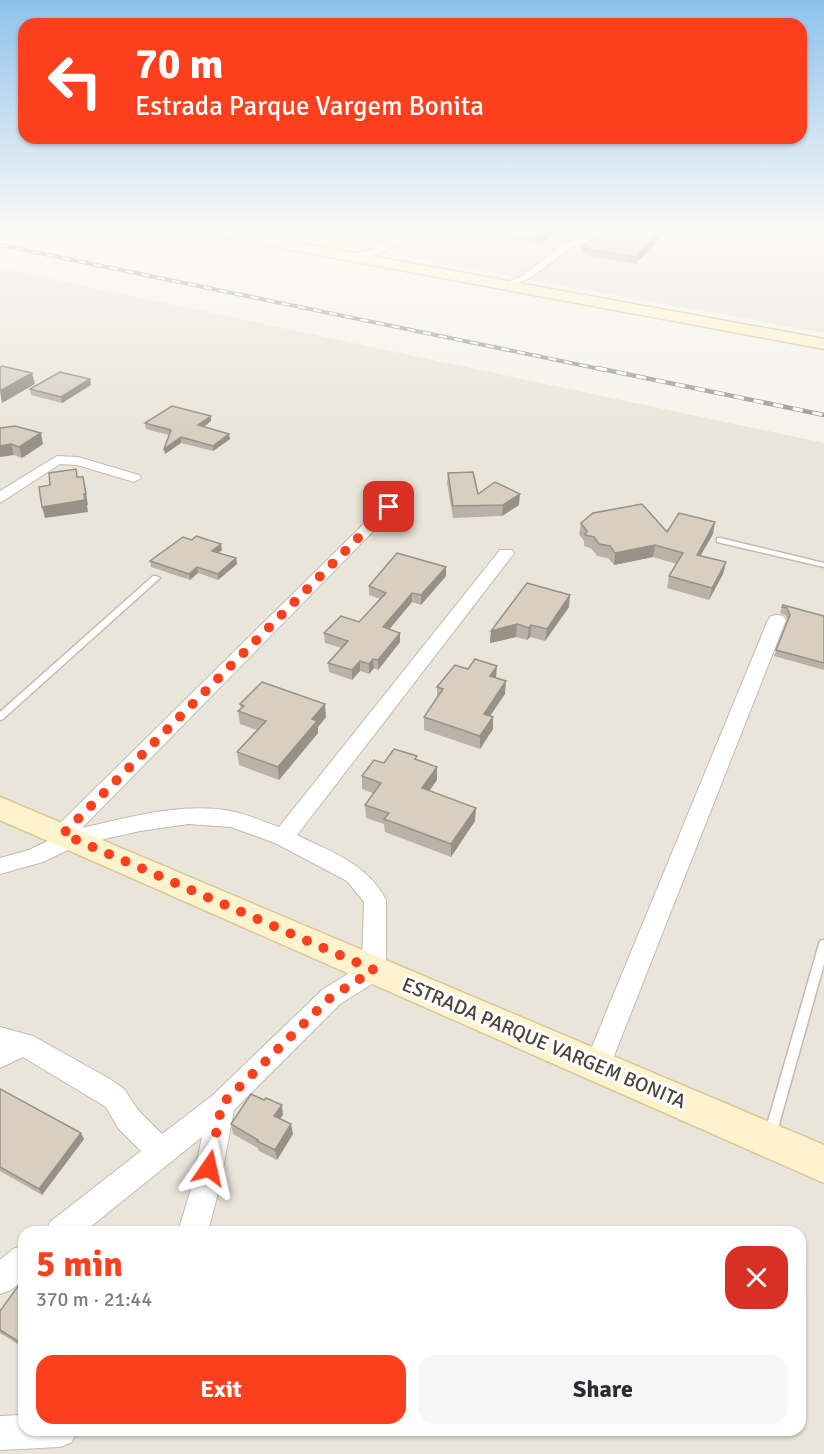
<!DOCTYPE html>
<meta charset="utf-8">
<style>
:root{--surface:#fff;--page:#f7f7f7;--text:#2b2b33;--muted:#7c7c81;--accent:#fc3f1d}
body{margin:0;font-family:Signika,sans-serif;background:var(--page);color:var(--text);height:100vh;display:flex;flex-direction:column;font-size:22px;white-space:nowrap}
*{box-sizing:border-box;margin:0}
p{font-size:20px;color:var(--muted)}
.icon{flex:none;width:33px;height:33px;fill:none;stroke:currentColor;stroke-width:2;stroke-linecap:round;stroke-linejoin:round}
.map{position:relative;flex:1;overflow:hidden}
.details{position:absolute;left:18px;top:1226px;width:788px;height:210px;display:flex;flex-direction:column;background:var(--surface);border-radius:18px;box-shadow:0 2px 4px #0004}
.details>*{flex:none}
.top-card{position:absolute;left:18px;top:18px;width:789px;height:126px;border-radius:18px;box-shadow:0 2px 4px #0004;background:#fc3f1d;color:#fff;overflow:hidden}
.pin{position:absolute;display:grid;place-items:center;width:51px;height:51px;color:#fff;margin:-26px;border-radius:12px;box-shadow:0 3px 9px #0006}
.me{position:absolute;width:66px;margin:-33px;rotate:11deg;stroke-linejoin:round;filter:drop-shadow(0 0 4px #0008)}
.turn{display:flex;align-items:center;gap:21px;height:126px;padding:0 18px;font-size:27px}
.turn .icon{width:78px;height:78px;stroke-width:2.5}
.turn b{display:block;font-size:42px;line-height:51px}
.round{display:grid;place-items:center;flex:none;width:63px;height:63px;border-radius:18px;background:var(--page)}
.headline{display:flex;align-items:center;justify-content:space-between;height:102px;padding:0 18px}
h1{font-size:36px;font-weight:800;line-height:45px;color:var(--accent)}
.primary-button{display:flex;gap:12px;margin-top:auto;padding:12px 18px}
.primary-button a{flex:1;height:69px;border-radius:18px;background:var(--accent);color:#fff;font-size:24px;font-weight:800;line-height:69px;text-align:center}
.primary-button a+a{background:var(--page);color:var(--text)}
.map>svg:first-child{display:block}
</style>
<div class="map">
<svg width="824" height="1454" viewBox="0 0 824 1454">
<rect width="100%" height="100%" fill="#f6f3ec"/>
<!-- residential -->
<g fill="#eae5da" fill-rule="evenodd">
<polygon points="245,228 824,228 824,333"/>
<path d="M0,268L824,443V1454H0ZM24,1232H800V1430H24Z"/>
</g>
<g fill="none" stroke-linecap="round" stroke-linejoin="round">
<defs>
<g id="lane">
<polygon points="717,538 720,538 824,563 824,567 717,542"/>
<polygon points="153,576 156,576 160,578 3,719 0,720 0,712"/>
<polygon points="824,940 824,964 776,1135 774,1139 770,1141 766,1139 764,1135 819,944 820,941"/>
</g>
<g id="street">
<path d="M405,228H417C404,240 365,268 349,256L354,253L369,251Z"/>
<path d="M600,228H611C599,242 583,241 569,250C542,266 536,280 503,289L498,286L522,276L562,245L595,233Z"/>
<polygon points="57,456 78,457 139,475 141,478 134,482 77,465 60,464 0,503 0,491"/>
<path d="M389,502L394,504L397,507L394,510L82,828C131,817 185,801 235,812C249,815 264,822 279,827L500,550H512L514,553L512,556L297,835C331,852 368,864 386,900V970L383,977L340,1004L234,1110L219,1189L208,1232H178L191,1189L202,1137L84,1232H46L50,1222L141,1151L118,1128L106,1107L23,1057L0,1068V1027L33,1036L110,1079L124,1089L138,1110L162,1134L213,1095L322,990L362,965L364,902L347,881L275,843L231,827L188,824L140,831L78,845L43,862L0,874V858L29,850L54,838L52,834L55,828L384,504Z"/>
<polygon points="777,615 783,616 786,620 610,1066 606,1074 597,1078 588,1074 584,1066 768,620 771,616"/>
<polygon points="24,1245 24,1279 11,1290 0,1294 0,1260 13,1249"/>
<polygon points="24,1415 24,1430 77,1430 72,1442 60,1447 0,1450 0,1416"/>
</g>
<g id="secondary">
<polygon points="188,228 219,228 824,339 824,349 195,232"/>
<polygon points="0,797 824,1145 824,1183 0,820"/>
</g>
</defs>
<!-- lane casing -->
<use href="#lane" stroke="#c2bbae" stroke-width="3"/>
<!-- street casing -->
<use href="#street" stroke="#c2bbae" stroke-width="2"/>
<!-- secondary casing -->
<use href="#secondary" stroke="#d6c79b" stroke-width="3"/>
<!-- lane -->
<use href="#lane" fill="#fff" fill-rule="evenodd"/>
<!-- street -->
<use href="#street" fill="#fff" fill-rule="evenodd"/>
<!-- secondary -->
<use href="#secondary" fill="#fff3cd" fill-rule="evenodd"/>
<defs>
<polyline id="rail-far1" points="0,245 605,370"/>
<polyline id="rail" points="597,368 824,415"/>
</defs>
<!-- rail-far1 casing -->
<use href="#rail-far1" stroke="#9a9a9a" stroke-width="4"/>
<!-- rail casing -->
<use href="#rail" stroke="#9a9a9a" stroke-width="4.5"/>
<!-- rail-far1 -->
<use href="#rail-far1" stroke="#fff" stroke-width="2" stroke-dasharray="8" stroke-linecap="butt"/>
<!-- rail -->
<use href="#rail" stroke="#fff" stroke-width="3" stroke-dasharray="10" stroke-linecap="butt"/>
</g>
<!-- wall -->
<g fill="#bab2a6">
<polygon points="364,228 380,228 377,231"/>
<polygon points="436,228 561,228 541,244 467,232 462,236 436,232"/>
<polygon points="607,228 670,228 635,264 581,254 582,248"/>
<polygon points="91,385 62,403 31,395 30,389"/>
<polygon points="211,421 204,427 230,439 213,451 181,443 165,454 164,449 169,435 146,429 145,423"/>
<polygon points="0,428 43,444 22,458 14,455"/>
<polygon points="448,473 478,494 519,505 502,516 453,518 447,483"/>
<polygon points="581,523 667,532 713,534 700,556 726,562 723,574 709,600 667,588 669,576 677,564 653,557 614,565 608,558 597,556 592,549 584,546 584,541 579,534"/>
<polygon points="222,550 218,553 236,558 237,564 218,580 198,573 190,580 151,567 150,561"/>
<polygon points="446,576 421,605 412,602 389,629 400,642 378,670 374,668 369,674 360,671 352,680 329,672 328,663 341,648 325,643 324,633 359,622 380,599 369,595 369,586"/>
<polygon points="783,605 824,616 824,670 774,656 788,620 785,615 780,613"/>
<polygon points="569,607 545,641 530,637 527,640 516,637 490,643 491,631"/>
<polygon points="496,678 505,694 490,716 493,717 493,729 480,749 424,730 424,717 437,697 437,687"/>
<polygon points="240,704 326,717 318,727 318,733 279,780 239,765 237,752 257,730 240,724 238,711 241,709"/>
<polygon points="417,760 437,767 437,780 429,791 475,821 451,857 385,832 384,824 366,818 365,805 373,793 362,789 362,776 384,763"/>
<polygon points="0,1089 84,1139 42,1195 0,1171"/>
<polygon points="283,1115 280,1119 293,1134 277,1160 259,1151 258,1148 233,1134 231,1124"/>
<polygon points="24,1278 24,1348 0,1333 0,1311"/>
</g>
<!-- shaded-wall -->
<g fill="#979187">
<polygon points="462,228 467,228 467,232 462,236"/>
<polygon points="551,228 561,228 541,244 542,236"/>
<polygon points="664,228 670,228 635,264 636,257"/>
<polygon points="32,373 35,384 2,403 0,391"/>
<polygon points="90,379 91,385 62,403 61,397"/>
<polygon points="211,416 211,421 198,431 198,425"/>
<polygon points="41,433 43,444 22,458 19,447"/>
<polygon points="229,434 230,439 213,451 213,446"/>
<polygon points="181,437 181,443 165,454 164,449"/>
<polygon points="11,444 14,455 0,457 0,446"/>
<polygon points="83,477 88,505 87,505 88,512 45,518 42,507 84,494"/>
<polygon points="520,494 519,505 502,516 503,505"/>
<polygon points="715,522 713,534 694,567 697,555"/>
<polygon points="221,544 222,550 213,557 212,551"/>
<polygon points="655,545 653,557 614,565 615,553"/>
<polygon points="236,558 237,564 218,580 218,574"/>
<polygon points="726,562 723,574 709,600 712,588"/>
<polygon points="197,567 198,573 190,580 189,574"/>
<polygon points="446,567 446,576 421,605 421,595"/>
<polygon points="412,593 412,602 383,637 383,627"/>
<polygon points="570,595 569,607 545,641 547,629"/>
<polygon points="517,624 516,637 490,643 491,631"/>
<polygon points="531,625 530,637 527,640 529,628"/>
<polygon points="400,633 400,642 378,670 378,660"/>
<polygon points="373,659 374,668 369,674 369,664"/>
<polygon points="360,661 360,671 352,680 352,670"/>
<polygon points="497,666 496,678 490,676"/>
<polygon points="506,681 505,694 483,726 484,714"/>
<polygon points="325,704 326,717 318,727 318,733 279,780 278,767 312,719"/>
<polygon points="493,717 493,729 480,749 480,736"/>
<polygon points="437,767 437,780 422,801 422,788"/>
<polygon points="476,808 475,821 451,857 451,844"/>
<polygon points="282,1105 283,1115 275,1126 274,1116"/>
<polygon points="291,1124 293,1134 277,1160 275,1150"/>
<polygon points="81,1133 84,1139 42,1195 39,1189"/>
</g>
<!-- building -->
<g fill="#d8cfc1" stroke="#979187" stroke-width="1.5">
<polygon points="493,228 551,228 542,236"/>
<polygon points="607,228 664,228 636,257 582,248 596,235"/>
<polygon points="2,366 32,373 0,391 0,367"/>
<polygon points="60,372 90,379 61,397 30,389"/>
<polygon points="172,406 211,416 198,425 229,434 213,446 181,437 164,449 171,430 145,423"/>
<polygon points="15,426 41,433 19,447 11,444 0,446 0,428"/>
<polygon points="76,469 77,477 83,477 86,494 84,494 85,500 42,507 39,487 50,485 49,473"/>
<polygon points="473,472 478,494 495,482 520,494 503,505 453,506 448,473"/>
<polygon points="642,504 667,532 679,513 715,522 697,555 726,562 712,588 669,576 683,553 655,545 615,553 610,546 599,544 594,537 585,535 587,531 581,523 593,513"/>
<polygon points="196,536 221,544 212,551 236,558 218,574 197,567 189,574 150,561 183,537 192,540"/>
<polygon points="397,553 446,567 421,595 412,593 383,627 400,633 378,660 373,659 369,664 360,661 352,670 328,663 348,641 324,633 341,616 359,622 386,593 369,586"/>
<polygon points="527,583 570,595 547,629 531,625 529,628 517,624 491,631"/>
<polygon points="783,605 824,616 824,663 776,650 790,615 787,608 782,607"/>
<polygon points="475,659 497,666 490,676 506,681 484,714 493,717 480,736 424,717 443,689 437,687 455,665 468,669"/>
<polygon points="262,682 325,704 312,719 317,721 278,767 237,752 266,721 238,711 244,706 240,704"/>
<polygon points="394,749 417,756 415,759 437,767 422,788 476,808 451,844 384,819 389,813 365,805 381,783 362,776 374,760 384,763"/>
<polygon points="0,1089 81,1133 39,1189 0,1167"/>
<polygon points="251,1094 264,1100 266,1098 282,1105 274,1116 291,1124 275,1150 257,1141 258,1140 231,1124"/>
<polygon points="24,1278 24,1345 0,1330 0,1311"/>
</g>
<!-- sky -->
<linearGradient id="sky" x2="0" y2="1"><stop stop-color="#8fc1ec"/><stop offset="0.53" stop-color="#fbfaf6"/><stop offset="1" stop-color="#fbfaf6" stop-opacity="0"/></linearGradient>
<rect width="824" height="432" fill="url(#sky)"/>
<g fill="none" stroke-linecap="round" stroke-linejoin="round">
<!-- route -->
<polyline stroke="#fc3f1d" stroke-width="10" stroke-dasharray="0 18" points="209,1168 222,1104 331,997 374,970 63,834 389,507"/>
</g>
<g text-anchor="middle" dominant-baseline="central" stroke-width="6" stroke-linejoin="round" paint-order="stroke">
<!-- near-street labels -->
<g font-size="20" fill="#4b4439" stroke="#fff">
<text transform="translate(544 1043) rotate(23)">ESTRADA PARQUE VARGEM BONITA</text>
</g>
</g>
</svg>
<div class="pin" style="left:389px;top:507px;background:#d93025"><svg class="icon" aria-label="arrive" viewBox="0 0 24 24"><path d="M6 21V4h12l-3 4 3 4H6"/></svg></div>
<svg class="me" style="left:209px;top:1168px" viewBox="-20 -20 40 40"><path d="M0-17L14 15 0 8-14 15z" fill="#fc3f1d" stroke="#fff" stroke-width="4"/></svg>
<div class="top-card">
<div class="turn"><svg class="icon" aria-label="left" viewBox="0 0 24 24"><path d="M17 20v-9H6M10 6l-5 5 5 5"/></svg><div><b>70 m</b>Estrada Parque Vargem Bonita</div></div>
</div>
<section class="details">
<div class="headline"><div><h1>5 min</h1><p>370 m · 21:44</p></div><a class="round" style="background:#d93025;color:#fff"><svg class="icon" aria-label="close" viewBox="0 0 24 24"><path d="M6 6l12 12M18 6L6 18"/></svg></a></div>
<div class="primary-button"><a>Exit</a><a>Share</a></div>
</section>
</div>
